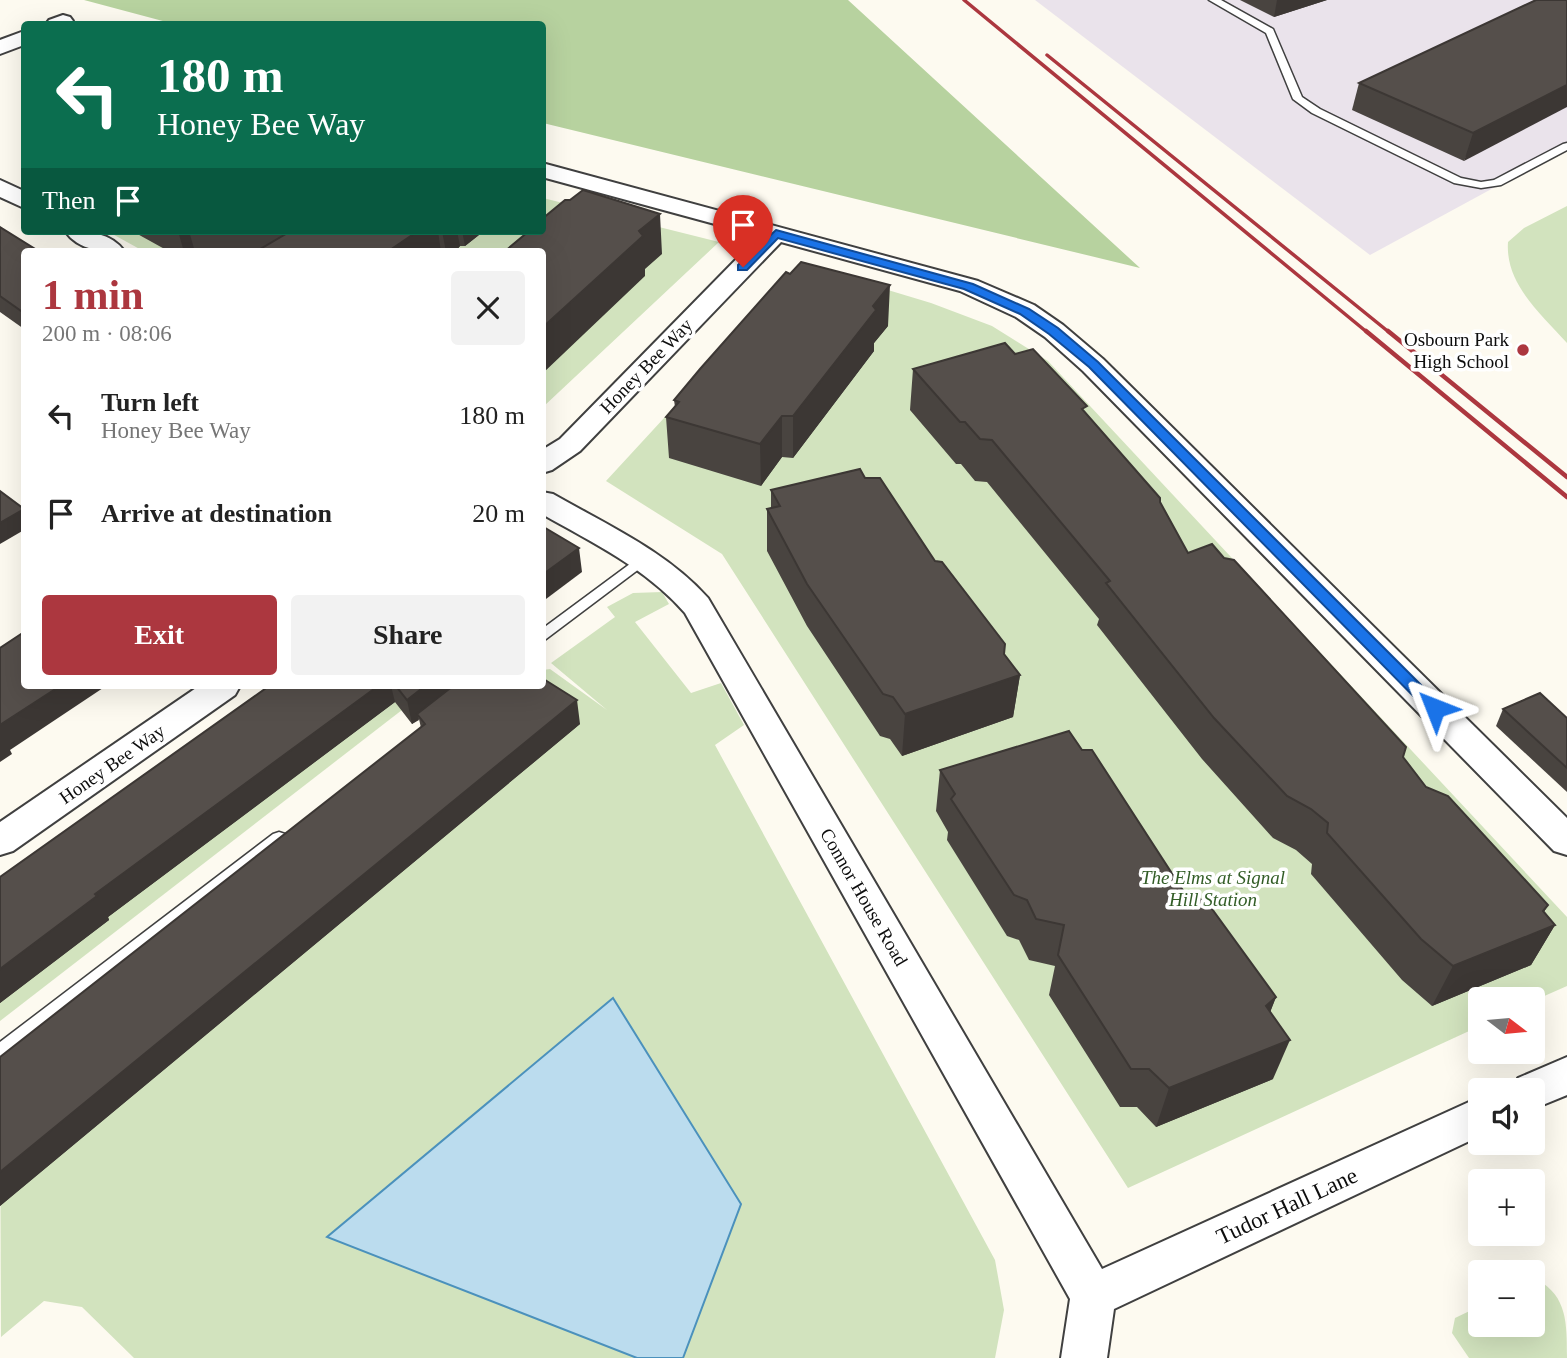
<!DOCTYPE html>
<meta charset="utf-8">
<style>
:root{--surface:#fff;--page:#f2f2f2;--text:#222;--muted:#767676;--accent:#ac373f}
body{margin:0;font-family:Georgia,serif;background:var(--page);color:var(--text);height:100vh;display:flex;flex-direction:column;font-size:26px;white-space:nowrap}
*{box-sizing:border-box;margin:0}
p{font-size:23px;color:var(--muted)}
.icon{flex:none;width:38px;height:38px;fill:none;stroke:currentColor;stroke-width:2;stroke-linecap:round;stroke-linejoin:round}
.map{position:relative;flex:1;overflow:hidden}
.sheet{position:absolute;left:21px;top:248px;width:525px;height:441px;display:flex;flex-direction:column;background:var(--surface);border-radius:7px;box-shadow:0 7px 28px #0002}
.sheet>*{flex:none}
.hud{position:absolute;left:21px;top:21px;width:525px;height:214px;border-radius:7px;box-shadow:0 7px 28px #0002;background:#0b6e4f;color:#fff;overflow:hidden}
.needle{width:46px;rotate:106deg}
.tools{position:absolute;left:1468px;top:987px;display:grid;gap:14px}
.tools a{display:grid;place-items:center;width:77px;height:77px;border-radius:7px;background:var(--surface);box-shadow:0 7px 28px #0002;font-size:35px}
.pin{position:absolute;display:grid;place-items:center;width:60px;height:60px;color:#fff;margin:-72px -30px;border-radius:50% 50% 50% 0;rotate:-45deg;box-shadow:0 0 7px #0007}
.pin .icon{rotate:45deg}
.me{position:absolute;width:77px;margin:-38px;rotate:315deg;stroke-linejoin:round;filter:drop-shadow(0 0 5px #0008)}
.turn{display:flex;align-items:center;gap:24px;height:147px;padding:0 21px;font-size:32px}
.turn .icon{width:91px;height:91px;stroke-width:2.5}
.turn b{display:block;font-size:49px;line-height:60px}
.then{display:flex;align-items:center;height:66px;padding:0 21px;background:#0003;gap:14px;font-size:26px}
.round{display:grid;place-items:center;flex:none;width:74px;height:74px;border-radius:7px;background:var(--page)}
.overview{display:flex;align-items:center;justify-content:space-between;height:119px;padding:0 21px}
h1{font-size:42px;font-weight:800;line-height:52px;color:var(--accent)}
.cta{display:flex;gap:14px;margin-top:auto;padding:14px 21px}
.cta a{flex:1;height:80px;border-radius:7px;background:var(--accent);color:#fff;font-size:28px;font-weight:800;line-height:80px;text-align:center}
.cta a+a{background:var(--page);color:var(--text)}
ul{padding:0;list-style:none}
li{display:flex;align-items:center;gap:21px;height:98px;padding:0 21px}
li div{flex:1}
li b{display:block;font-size:26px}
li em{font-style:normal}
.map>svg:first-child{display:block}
</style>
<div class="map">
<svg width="1567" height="1358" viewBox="0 0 1567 1358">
<rect width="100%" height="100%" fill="#fdfaf0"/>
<!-- industrial -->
<polygon fill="#eae3eb" points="1035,0 1567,0 1567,148 1370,255"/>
<!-- green -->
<g fill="#d2e3be">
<polygon points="543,198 719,242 543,407 542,252 145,252 107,231 542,231"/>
<path d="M1567,206V343C1541,314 1505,284 1508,242L1524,228Z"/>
<polygon points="805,265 931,303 992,326 1048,361 1567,917 1567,986 1533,1001 1533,999 1480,999 1480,1026 1128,1188 722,554 606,481"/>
<polygon points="662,592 669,604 635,622 691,693 721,683 744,725 715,745 995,1260 1004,1310 995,1358 134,1358 82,1307 44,1301 1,1337 0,1078 542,686 543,670 550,669 607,710 551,663 615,617 607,607 633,593"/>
<polygon points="288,686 433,686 0,1021 0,894"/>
<path d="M1538,1280C1567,1297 1567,1322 1567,1358H1469L1452,1333L1455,1318L1480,1306V1325H1533V1282Z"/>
</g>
<!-- forest -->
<polygon fill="#b7d29f" points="84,0 848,0 1140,268 543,123 542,24 174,24"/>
<!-- water -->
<polygon fill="#bbdcee" stroke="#4b91bc" stroke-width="2" points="613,998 741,1204 683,1358 637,1358 327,1237"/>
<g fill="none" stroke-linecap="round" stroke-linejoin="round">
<defs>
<g id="service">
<polygon points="1209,0 1221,0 1273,29 1302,97 1320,109 1461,178 1481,182 1494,180 1563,144 1567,143 1567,150 1501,185 1481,188 1454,183 1312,113 1293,99 1266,33"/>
<polygon points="642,555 647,557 649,560 647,563 542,642 542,629"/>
<polygon points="279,832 285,834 288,839 285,844 7,1059 0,1061 0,1042 273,834"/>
</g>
<g id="minor">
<polygon points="63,15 70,17 73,21 71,24 46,24 49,20"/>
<polygon points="24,31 24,45 0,54 0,40"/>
<polygon points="542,163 978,281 1034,305 1063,325 1103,359 1567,818 1567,855 1554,851 1083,371 1045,337 1016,317 960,291 781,242 580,451 552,470 542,473 542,450 560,439 759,236 542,177"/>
<polygon points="0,180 24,191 24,208 0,197"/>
<path d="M65,231C87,231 111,232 125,252C103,252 79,251 65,231Z"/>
<path d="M542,492L553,494C607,525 666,551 708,598L1102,1269L1480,1097V1136L1114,1309L1107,1358H1061L1070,1299L685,613C646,568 593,543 542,514Z"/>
<polygon points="199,686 240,686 235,695 13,851 0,855 0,822"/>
<polygon points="1567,1057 1567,1095 1533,1109 1533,1090 1513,1090 1518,1078"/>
</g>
</defs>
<!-- service casing -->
<use href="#service" stroke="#404040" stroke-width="3"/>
<!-- minor casing -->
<use href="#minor" stroke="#404040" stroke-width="4"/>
<!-- service -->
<use href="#service" fill="#fff" fill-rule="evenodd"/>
<!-- minor -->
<use href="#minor" fill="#fff" fill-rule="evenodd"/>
<!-- rail-far1 -->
<g stroke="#ac373f" stroke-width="3.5">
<polyline points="964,0 1368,333"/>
<polyline points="1047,55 1390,333"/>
</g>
<!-- rail -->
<g stroke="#ac373f" stroke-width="4.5">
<polyline points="1366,331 1567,497"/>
<polyline points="1388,331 1567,477"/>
</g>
</g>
<!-- wall -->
<g fill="#494440">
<polygon points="1240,0 1327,0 1274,17"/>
<polygon points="1536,0 1464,161 1352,110 1359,83"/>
<polygon points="0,227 24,252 24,329 0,312"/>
<polygon points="132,231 484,231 465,246 460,246 455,252 170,252"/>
<polygon points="888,326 874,343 874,351 793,458 782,457 761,486 669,458 666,417 675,407 674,400"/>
<polygon points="1015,354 1086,414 1160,502 1188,553 1403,757 1426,787 1555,925 1531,965 1432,1006 1402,980 1311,874 1312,864 1296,850 1273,838 1202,759 1097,625 1099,619 987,482 975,481 961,464 956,464 910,410 913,369"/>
<polygon points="865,478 935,561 1020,675 1013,717 902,756 890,739 880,736 807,626 767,551 767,509 771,508 771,490"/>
<polygon points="269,686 542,686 580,724 0,1206 0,1057 421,728 419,719 412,724 395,702 108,917 109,920 0,1003 0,877"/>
<polygon points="1503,709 1567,718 1567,792 1496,726"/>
<polygon points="1082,750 1186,895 1276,997 1270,1012 1273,1079 1156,1127 1137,1107 1120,1107 1049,995 1055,966 1029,960 1019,940 1007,936 947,840 948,832 936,811 940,770"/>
</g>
<!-- shaded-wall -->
<g fill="#3c3734">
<polygon points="1277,0 1327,0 1274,17"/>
<polygon points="1567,85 1567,107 1464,161 1473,133"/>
<polygon points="660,214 662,254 645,269 645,276 542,374 542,328 639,231"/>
<polygon points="178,231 189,231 195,252 184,252"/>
<polygon points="418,231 438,231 441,252 387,252"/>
<polygon points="442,231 457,231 460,246 455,252 446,252"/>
<polygon points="462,231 484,231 465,246"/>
<polygon points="890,285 888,326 874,343 874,351 793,458 793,416 873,306"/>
<polygon points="782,416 782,457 761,486 760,444"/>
<polygon points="24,509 24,530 0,544 0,523"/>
<polygon points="579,548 582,572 542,602 542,575"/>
<polygon points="1020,675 1013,717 902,756 905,714"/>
<polygon points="60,686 106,686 10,750 12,754 0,762 0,725"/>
<polygon points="378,686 391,686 395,702 108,917 109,920 0,1003 0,969 95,894"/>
<polygon points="425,686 463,686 417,714 419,720 412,724 407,700"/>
<polygon points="577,700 580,724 0,1206 0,1172"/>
<polygon points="1548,905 1531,934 1555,925 1531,965 1432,1006 1453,966 1543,911"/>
<polygon points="1276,997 1261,1036 1266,1006"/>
<polygon points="1290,1040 1273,1079 1156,1127 1169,1088"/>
</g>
<!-- building -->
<g fill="#554f4b" stroke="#3c3734" stroke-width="2">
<polygon points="1536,0 1567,0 1567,85 1473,133 1359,83"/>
<polygon points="583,190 660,214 639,231 643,236 542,328 542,252 504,252 529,231 542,231 542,219 565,200 570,200"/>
<polygon points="0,227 40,252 24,252 24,313 0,296"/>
<polygon points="291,231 418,231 387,252 257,251"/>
<polygon points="801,262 890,285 873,306 876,310 793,416 782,416 760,444 666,417 679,402 674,400 700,369 786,272 790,274"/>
<polygon points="1005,343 1015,354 1033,349 1087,406 1082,409 1160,498 1160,502 1188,553 1212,544 1224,558 1234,560 1406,747 1403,757 1426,787 1448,796 1548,905 1543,911 1555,925 1453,966 1421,939 1327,833 1328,823 1311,809 1287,796 1214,718 1106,583 1110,581 992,440 980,439 965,422 960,422 913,369"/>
<polygon points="860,469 865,478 880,478 935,561 942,562 1005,644 1004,654 1020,675 905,714 893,697 883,694 807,584 767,509 780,506 771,490"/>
<polygon points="0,491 24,509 0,523"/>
<polygon points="542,526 579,548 542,575"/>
<polygon points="24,632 24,686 60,686 0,725 0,648"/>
<polygon points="542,678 577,700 0,1172 0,1057 425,724 417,714 453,686 542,686"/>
<polygon points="269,686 378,686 95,894 97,896 0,969 0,877"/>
<polygon points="396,686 425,686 407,700"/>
<polygon points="1540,693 1567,718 1567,768 1503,709"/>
<polygon points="1069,731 1082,750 1092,750 1186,895 1193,893 1212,909 1276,997 1266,1006 1290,1040 1169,1088 1149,1069 1131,1069 1058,955 1064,925 1036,919 1027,900 1014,895 951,799 955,794 940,770"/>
</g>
<!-- route -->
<polygon fill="#1a73e8" stroke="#114b97" stroke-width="2" points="776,230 973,284 1029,309 1058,328 1098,362 1440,704 1443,708 1440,712 1429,712 1089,367 1049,334 1020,314 964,289 778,238 747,270 738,270 738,265"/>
<!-- markers -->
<circle fill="#ac373f" stroke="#fff" stroke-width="2.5" cx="1523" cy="350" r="7"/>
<g text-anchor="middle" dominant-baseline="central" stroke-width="7" stroke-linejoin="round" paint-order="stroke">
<!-- poi labels -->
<g font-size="19" fill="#0d0d0d" stroke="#fff" text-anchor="end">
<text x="1509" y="339">Osbourn Park<tspan x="1509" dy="22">High School</tspan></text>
</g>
<!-- street labels -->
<g font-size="19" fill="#0d0d0d" stroke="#fff">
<text transform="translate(646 366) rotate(-46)">Honey Bee Way</text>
<text transform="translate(112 764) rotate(-35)">Honey Bee Way</text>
<text transform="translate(864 897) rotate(60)">Connor House Road</text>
</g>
<!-- park labels -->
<g font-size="19" font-style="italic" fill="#325d26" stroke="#fff">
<text x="1213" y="877">The Elms at Signal<tspan x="1213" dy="22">Hill Station</tspan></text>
</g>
<!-- near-street labels -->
<g font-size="23" fill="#0d0d0d" stroke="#fff">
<text transform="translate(1287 1206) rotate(-25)">Tudor Hall Lane</text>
</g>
</g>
</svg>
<div class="tools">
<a><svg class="needle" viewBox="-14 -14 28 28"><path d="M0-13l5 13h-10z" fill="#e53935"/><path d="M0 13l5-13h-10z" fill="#767676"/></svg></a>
<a><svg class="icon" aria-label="sound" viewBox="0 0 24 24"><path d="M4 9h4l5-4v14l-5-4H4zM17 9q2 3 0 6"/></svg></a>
<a>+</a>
<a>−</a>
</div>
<div class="pin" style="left:743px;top:267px;background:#d93025"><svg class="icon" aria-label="arrive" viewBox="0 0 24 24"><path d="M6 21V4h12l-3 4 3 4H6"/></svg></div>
<svg class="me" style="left:1435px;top:708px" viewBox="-20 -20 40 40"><path d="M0-17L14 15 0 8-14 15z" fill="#1a73e8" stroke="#fff" stroke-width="4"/></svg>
<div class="hud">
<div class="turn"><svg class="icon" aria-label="left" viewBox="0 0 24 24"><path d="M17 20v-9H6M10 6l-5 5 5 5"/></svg><div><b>180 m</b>Honey Bee Way</div></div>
<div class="then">Then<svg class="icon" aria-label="arrive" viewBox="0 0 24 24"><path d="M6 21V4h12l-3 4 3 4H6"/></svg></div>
</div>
<section class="sheet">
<div class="overview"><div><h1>1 min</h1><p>200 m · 08:06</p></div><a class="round"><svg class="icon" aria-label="close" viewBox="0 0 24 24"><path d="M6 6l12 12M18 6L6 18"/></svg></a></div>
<ul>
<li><svg class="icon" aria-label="left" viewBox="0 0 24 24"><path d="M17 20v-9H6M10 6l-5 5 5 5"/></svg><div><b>Turn left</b><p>Honey Bee Way</p></div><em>180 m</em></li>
<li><svg class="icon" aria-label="arrive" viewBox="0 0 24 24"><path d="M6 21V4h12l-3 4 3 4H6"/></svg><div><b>Arrive at destination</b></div><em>20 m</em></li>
</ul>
<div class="cta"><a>Exit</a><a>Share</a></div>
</section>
</div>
